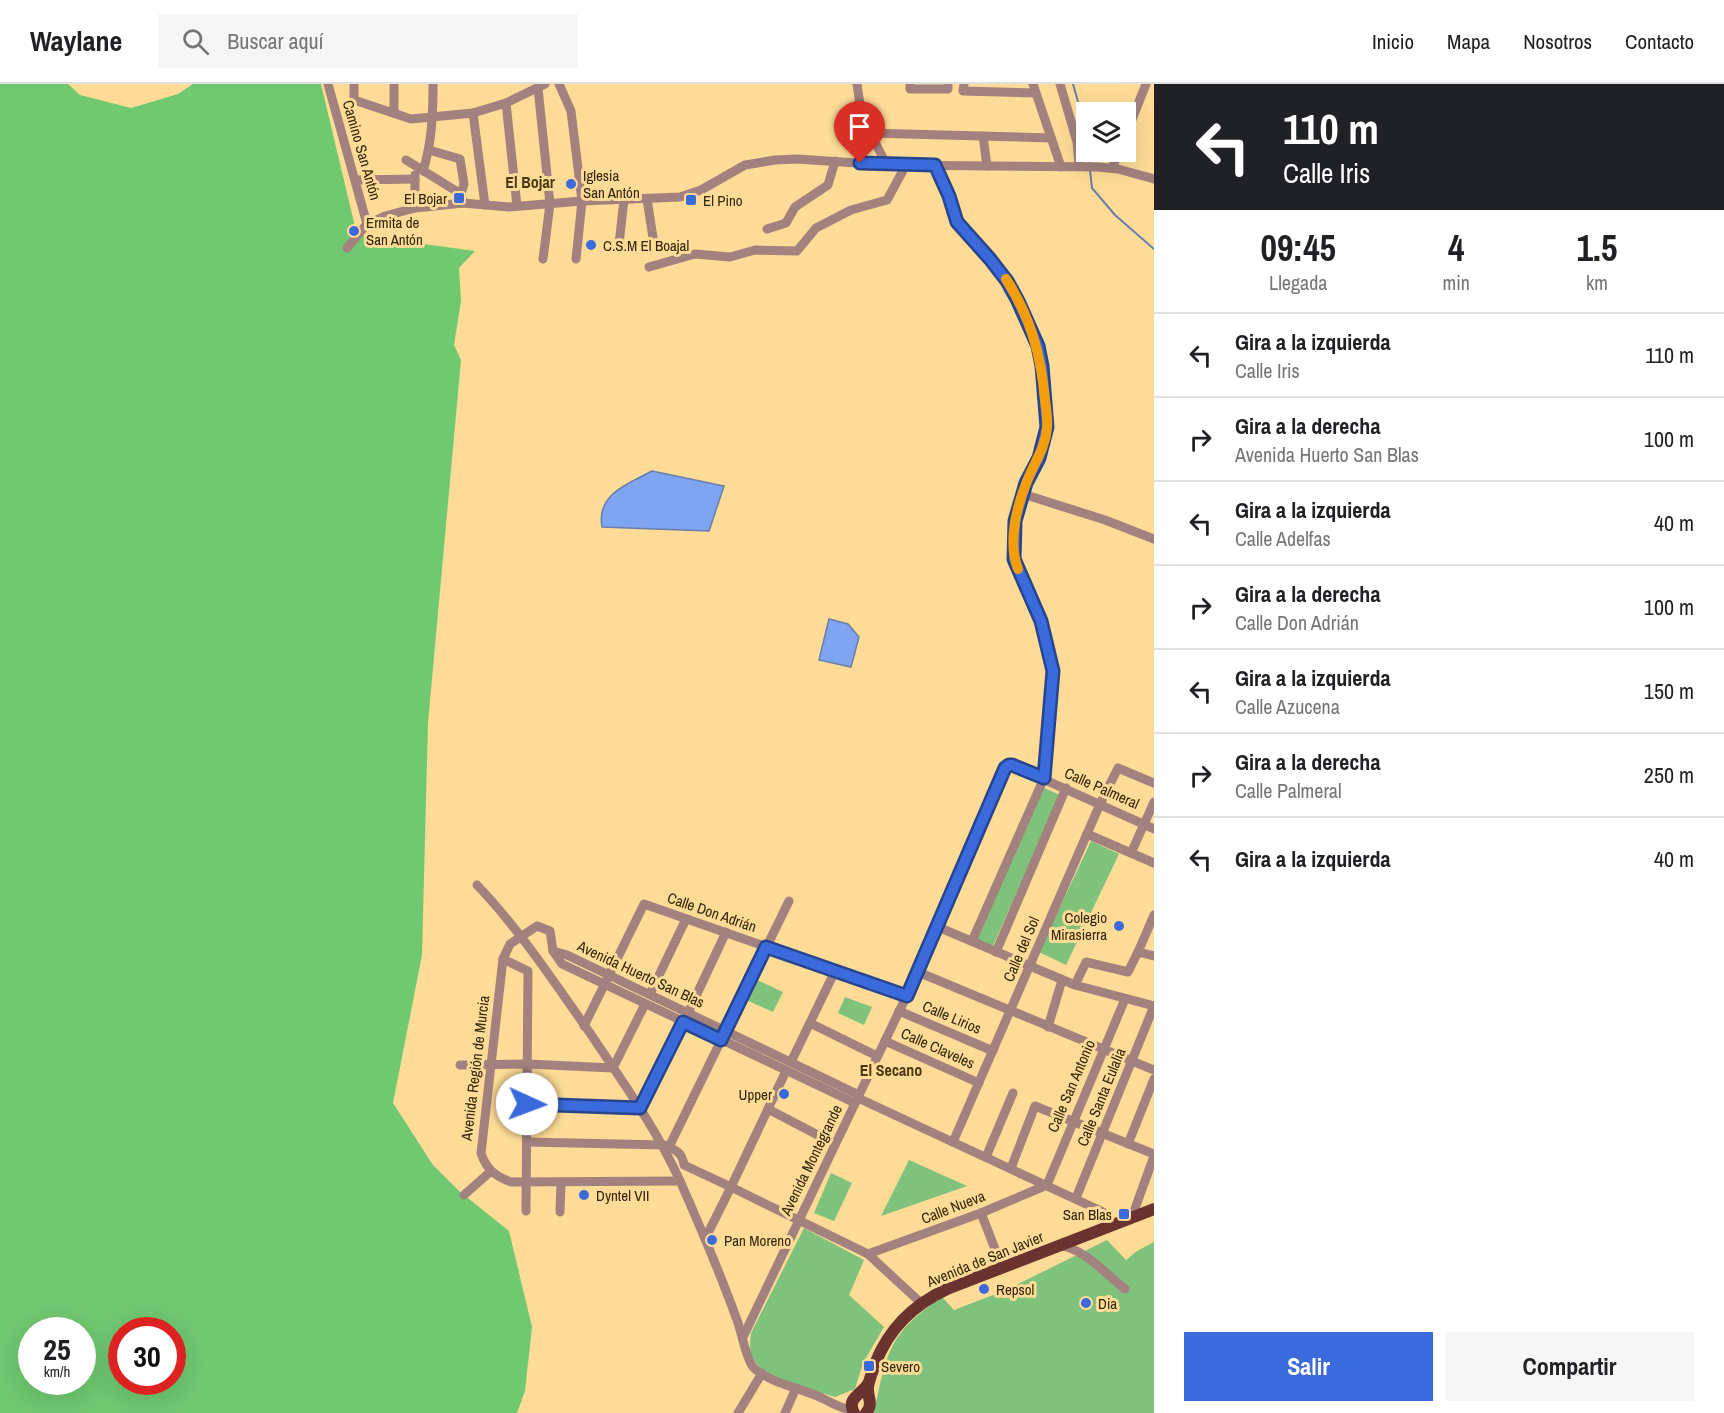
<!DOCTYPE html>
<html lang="es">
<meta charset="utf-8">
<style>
:root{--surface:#fff;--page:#f6f6f6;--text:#202124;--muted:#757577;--line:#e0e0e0;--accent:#3a6adb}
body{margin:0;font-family:"Archivo Narrow",sans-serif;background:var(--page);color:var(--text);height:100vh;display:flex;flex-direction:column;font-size:22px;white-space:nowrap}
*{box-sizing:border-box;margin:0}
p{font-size:20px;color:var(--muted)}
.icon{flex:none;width:33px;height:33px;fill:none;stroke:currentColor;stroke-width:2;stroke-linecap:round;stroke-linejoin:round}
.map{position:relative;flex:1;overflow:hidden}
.details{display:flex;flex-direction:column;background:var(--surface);width:570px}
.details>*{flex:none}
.guide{background:#202124;color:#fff;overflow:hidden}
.fabs{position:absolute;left:1076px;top:18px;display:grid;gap:12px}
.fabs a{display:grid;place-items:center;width:60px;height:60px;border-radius:0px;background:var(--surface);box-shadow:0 6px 24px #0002;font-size:30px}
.speed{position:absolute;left:18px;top:1233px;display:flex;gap:12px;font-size:30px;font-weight:700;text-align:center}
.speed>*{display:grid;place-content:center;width:78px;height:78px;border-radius:50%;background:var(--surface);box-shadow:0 6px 24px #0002;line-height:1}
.speed small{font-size:15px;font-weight:400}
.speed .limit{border:9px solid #d22;background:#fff;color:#111}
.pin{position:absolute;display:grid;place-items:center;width:51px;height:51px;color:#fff;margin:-62px -26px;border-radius:50% 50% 50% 0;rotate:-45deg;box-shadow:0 0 6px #0007}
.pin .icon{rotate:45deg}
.me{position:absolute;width:66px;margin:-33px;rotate:92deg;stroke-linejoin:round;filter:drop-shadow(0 0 4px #0008)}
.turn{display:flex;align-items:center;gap:21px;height:126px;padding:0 30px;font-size:27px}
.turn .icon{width:78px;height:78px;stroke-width:2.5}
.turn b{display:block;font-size:42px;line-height:51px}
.eta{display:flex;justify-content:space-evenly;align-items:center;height:102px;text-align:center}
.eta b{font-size:36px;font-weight:700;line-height:42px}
.primary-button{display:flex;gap:12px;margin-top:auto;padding:12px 30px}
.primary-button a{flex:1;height:69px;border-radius:0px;background:var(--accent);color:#fff;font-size:24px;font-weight:700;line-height:69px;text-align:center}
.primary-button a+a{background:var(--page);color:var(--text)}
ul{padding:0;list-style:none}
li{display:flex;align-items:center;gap:18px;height:84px;padding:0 30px;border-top:2px solid var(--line)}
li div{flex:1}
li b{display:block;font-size:22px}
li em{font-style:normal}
header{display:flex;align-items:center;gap:36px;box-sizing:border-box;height:84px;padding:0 30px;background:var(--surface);border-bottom:2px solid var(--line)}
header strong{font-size:28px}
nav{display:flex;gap:33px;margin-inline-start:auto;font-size:21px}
.search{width:420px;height:54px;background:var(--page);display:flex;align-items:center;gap:15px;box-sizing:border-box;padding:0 21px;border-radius:0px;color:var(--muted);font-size:22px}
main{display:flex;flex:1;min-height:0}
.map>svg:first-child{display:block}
</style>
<header>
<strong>Waylane</strong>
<div class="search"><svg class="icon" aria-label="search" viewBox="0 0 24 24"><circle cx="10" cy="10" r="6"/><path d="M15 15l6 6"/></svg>Buscar aquí</div>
<nav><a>Inicio</a><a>Mapa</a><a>Nosotros</a><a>Contacto</a></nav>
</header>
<main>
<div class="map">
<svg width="1154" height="1329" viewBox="0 0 1154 1329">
<rect width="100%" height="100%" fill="#fedb96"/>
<!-- green -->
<g fill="#7ec27c">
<polygon points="1042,703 1060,711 992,864 974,857"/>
<polygon points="1091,757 1119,770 1066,881 1039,868"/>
<polygon points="755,895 783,908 773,928 744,915"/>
<polygon points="845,913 872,923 864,941 838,929"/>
<polygon points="909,1076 967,1102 881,1132"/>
<polygon points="831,1089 852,1099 834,1137 814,1129"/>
<path d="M804,1144L864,1176L849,1211L884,1243L863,1279L855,1305L835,1313C814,1306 761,1294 752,1273C749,1266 750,1257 751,1249Z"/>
<path d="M1107,1156L1126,1176L1137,1167L1154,1158V1329H874C887,1268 888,1250 942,1213L954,1226L1006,1206Z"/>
</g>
<!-- forest -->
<path fill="#70c870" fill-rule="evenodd" d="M0,0H68L80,11L131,24L178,10L193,0H321L357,151L475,167L459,184L461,217L454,261L461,276L428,639L422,871L393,1019L433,1081L459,1107L509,1147L532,1243L525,1307L517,1329H0ZM32,1246H82V1298H32ZM122,1246H172V1298H122Z"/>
<!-- water -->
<g fill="#7fa4f1" stroke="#687eab" stroke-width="1.5">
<path d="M652,387L724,402L709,447L602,443C596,410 628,400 652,387Z"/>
<polygon points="829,535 848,540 859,553 851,583 819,576"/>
</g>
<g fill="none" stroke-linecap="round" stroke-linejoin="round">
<!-- stream -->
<g stroke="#687eab" stroke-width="2">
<polyline points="1073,0 1086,46"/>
<polyline points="1089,68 1090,80"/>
<polyline points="1090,86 1092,104 1115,131 1154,165"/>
</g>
<!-- minor -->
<g stroke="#a3817e" stroke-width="9">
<polyline points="328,0 367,140"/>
<polyline points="354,0 354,16 411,35 473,29 506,19 545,0"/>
<polyline points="394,0 394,29"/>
<polyline points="559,0 571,27 582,117 576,175"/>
<polyline points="857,0 862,34 887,81"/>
<polyline points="910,0 910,5 948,5 948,0"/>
<polyline points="964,0 963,7 1035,9"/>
<polyline points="1033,0 1061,83"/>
<polyline points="1060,0 1077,58 1079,82"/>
<polyline points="538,4 550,120 543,175"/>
<polyline points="506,19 517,122"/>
<polyline points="473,29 485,121"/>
<polyline points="869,49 1051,54"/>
<polyline points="983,52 987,82"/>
<polyline points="1125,53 1146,0"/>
<polyline points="429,66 460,75 464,100 461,110 463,119"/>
<polyline points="406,76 461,110"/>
<polyline points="935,81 949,112 957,138 1007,197 1037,262 1042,282 1047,343 1039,374 1026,399 1015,437 1014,475 1041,537 1053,587 1044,694 972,857"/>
<polyline points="1112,84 1119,68"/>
<path d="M423,87C432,58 433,30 433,0"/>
<polyline points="415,91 415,124"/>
<polyline points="355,96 415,95"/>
<polyline points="647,115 654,160"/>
<polyline points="767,145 786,139 795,123 828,101 835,77"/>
<polyline points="619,160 624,116"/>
<polyline points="347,164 367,140 385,132 415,124 463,119 509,123 582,117 680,113 701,106 745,81 775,76 797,75 887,81 1098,83 1118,85 1154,95"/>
<polyline points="649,183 695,170 730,173 755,166 797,167 816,144 851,126 887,116 906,81"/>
<polyline points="1023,410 1105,436 1154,455"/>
<polyline points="1087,750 1154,779"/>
<polyline points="1131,769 1154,718"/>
<path d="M477,801C520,846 554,898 590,949C622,997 656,1044 680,1097C700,1142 720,1189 737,1236C742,1248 745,1273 753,1283C766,1297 798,1304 815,1311C828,1316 839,1325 852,1326"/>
<polyline points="938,843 1075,901 1154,922"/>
<polyline points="553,867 567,871 859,1011"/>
<polyline points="996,868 1066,704"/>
<polyline points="1138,868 1154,831"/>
<polyline points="503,875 528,887 526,1127"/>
<polyline points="918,888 1154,986"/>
<polyline points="1075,901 1086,878 1128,888 1138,868 1154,872"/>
<polyline points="650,910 686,835"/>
<polyline points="899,927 993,967"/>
<polyline points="688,929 726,848"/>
<polyline points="810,939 877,972"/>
<polyline points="584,942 644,820 907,912"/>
<polyline points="1048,943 1062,896"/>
<polyline points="885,957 979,999"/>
<polyline points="791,978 835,887"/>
<polyline points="460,981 527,980 613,984 645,920"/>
<polyline points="786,987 731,1103 868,1170 921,1219"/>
<polyline points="858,1014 1101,1127 1107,1131 1112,1141"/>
<polyline points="527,1020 640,1024 683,938"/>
<polyline points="768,1025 835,1060"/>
<path d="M527,1058L664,1061C676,1066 682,1068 684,1081L731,1103L705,1155"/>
<polyline points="953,1058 1100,720 1118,684 1154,699"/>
<polyline points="1128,1060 1154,995"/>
<polyline points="669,1063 789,817"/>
<polyline points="986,1073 1013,1009"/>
<polyline points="1011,1084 1035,1022 1154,1070"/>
<path d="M680,1097L511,1098C495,1092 486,1085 481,1069L503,875L510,860L537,842L550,847L553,867L562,880L855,1019"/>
<polyline points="464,1111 490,1088"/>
<polyline points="1076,1114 1154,922"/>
<polyline points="560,1128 561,1098"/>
<polyline points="981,1129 1002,1183"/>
<polyline points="1132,1133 1154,1072"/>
<path d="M1061,1162C1081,1163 1109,1192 1125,1205"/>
<polyline points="868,1170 981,1129 1047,1101 1125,915"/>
<polyline points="743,1253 918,888 1007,682 1012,681 1154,745"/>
<polyline points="738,1329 762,1289"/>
<polyline points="785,1329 796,1304"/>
</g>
<!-- major -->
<g stroke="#6b3330" stroke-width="12">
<path d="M854,1329C846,1314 861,1311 868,1300"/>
<path d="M866,1329C874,1320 867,1313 868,1303C869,1295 873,1287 875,1280C889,1244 913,1221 947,1205L1154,1125"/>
</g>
</g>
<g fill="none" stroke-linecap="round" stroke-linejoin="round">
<defs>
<polyline id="route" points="527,1020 640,1024 683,938 721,956 766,863 907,912 1005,684 1009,681 1012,681 1044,694 1053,587 1041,537 1014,475 1015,437 1026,399 1039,374 1047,343 1042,282 1038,262 1018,217 1007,197 990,175 957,138 949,112 935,81 860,79"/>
</defs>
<!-- route casing -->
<use href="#route" stroke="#26458e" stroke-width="15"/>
<!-- route -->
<use href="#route" stroke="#3a6adb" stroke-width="10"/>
<!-- slow -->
<path stroke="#f59e0b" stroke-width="10" d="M1006,195C1031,234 1041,271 1045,316C1046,325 1048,335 1047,344C1045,366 1033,380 1026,400C1016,425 1008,459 1018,485"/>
</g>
<!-- markers -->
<g fill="#3a6adb" stroke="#fedb96" stroke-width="2">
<circle cx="571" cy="100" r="6"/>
<rect x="453" y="108" width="12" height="12" rx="3"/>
<rect x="685" y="110" width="12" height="12" rx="3"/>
<circle cx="354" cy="147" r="6"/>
<circle cx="591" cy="161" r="6"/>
<circle cx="1119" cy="842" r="6"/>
<circle cx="784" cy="1010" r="6"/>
<circle cx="584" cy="1111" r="6"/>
<rect x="1118" y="1124" width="12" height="12" rx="3"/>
<circle cx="712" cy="1156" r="6"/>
<circle cx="984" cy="1205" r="6"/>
<circle cx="1086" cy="1219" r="6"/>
<rect x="863" y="1276" width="12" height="12" rx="3"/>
</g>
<g text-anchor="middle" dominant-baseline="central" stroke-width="6" stroke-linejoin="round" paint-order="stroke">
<!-- street labels -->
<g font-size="15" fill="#322508" stroke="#fedb96">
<text transform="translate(362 66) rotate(74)">Camino San Antón</text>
<text transform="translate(1102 704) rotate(24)">Calle Palmeral</text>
<text transform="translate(712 828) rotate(19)">Calle Don Adrián</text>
<text transform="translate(1021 865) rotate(-67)">Calle del Sol</text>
<text transform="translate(641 890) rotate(25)">Avenida Huerto San Blas</text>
<text transform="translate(952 933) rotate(23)">Calle Lirios</text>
<text transform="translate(938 964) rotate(24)">Calle Claveles</text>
<text transform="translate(475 984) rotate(-83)">Avenida Región de Murcia</text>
<text transform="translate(1071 1002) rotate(-67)">Calle San Antonio</text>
<text transform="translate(1101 1013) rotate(-68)">Calle Santa Eulalia</text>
<text transform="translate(811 1076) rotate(-64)">Avenida Montegrande</text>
<text transform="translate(953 1123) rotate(-21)">Calle Nueva</text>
<text transform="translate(985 1175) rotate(-22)">Avenida de San Javier</text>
</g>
<!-- poi labels -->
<g font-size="15" fill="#322508" stroke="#fedb96" text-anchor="start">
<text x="583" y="91">Iglesia<tspan x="583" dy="17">San Antón</tspan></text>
<text x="447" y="114" text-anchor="end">El Bojar</text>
<text x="703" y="116">El Pino</text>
<text x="366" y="138">Ermita de<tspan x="366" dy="17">San Antón</tspan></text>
<text x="603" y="161">C.S.M El Boajal</text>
<text x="1107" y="833" text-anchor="end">Colegio<tspan x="1107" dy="17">Mirasierra</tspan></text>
<text x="772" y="1010" text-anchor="end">Upper</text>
<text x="596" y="1111">Dyntel VII</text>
<text x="1112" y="1130" text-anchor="end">San Blas</text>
<text x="724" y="1156">Pan Moreno</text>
<text x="996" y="1205">Repsol</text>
<text x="1098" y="1219">Dia</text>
<text x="881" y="1282">Severo</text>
</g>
<!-- neighbourhood labels -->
<g font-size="16" font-weight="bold" fill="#493814" stroke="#fedb96">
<text x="530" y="98">El Bojar</text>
<text x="891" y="986">El Secano</text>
</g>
</g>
</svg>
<div class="fabs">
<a><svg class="icon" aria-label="layers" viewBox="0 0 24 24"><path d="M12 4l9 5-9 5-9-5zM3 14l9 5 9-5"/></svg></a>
</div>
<div class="speed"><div>25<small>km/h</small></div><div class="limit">30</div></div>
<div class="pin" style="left:860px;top:79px;background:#d93025"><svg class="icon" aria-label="arrive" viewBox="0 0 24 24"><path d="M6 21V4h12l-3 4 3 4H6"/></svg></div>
<svg class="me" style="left:527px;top:1020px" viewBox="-20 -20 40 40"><circle r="19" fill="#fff"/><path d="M0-13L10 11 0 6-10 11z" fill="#3a6adb"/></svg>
</div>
<section class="details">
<div class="guide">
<div class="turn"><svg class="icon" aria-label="left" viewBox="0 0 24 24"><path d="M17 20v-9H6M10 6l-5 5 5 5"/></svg><div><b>110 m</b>Calle Iris</div></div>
</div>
<div class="eta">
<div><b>09:45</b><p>Llegada</p></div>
<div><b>4</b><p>min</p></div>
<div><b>1.5</b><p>km</p></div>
</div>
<ul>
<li><svg class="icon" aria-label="left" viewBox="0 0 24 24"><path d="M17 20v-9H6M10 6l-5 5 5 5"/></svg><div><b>Gira a la izquierda</b><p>Calle Iris</p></div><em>110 m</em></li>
<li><svg class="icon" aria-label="right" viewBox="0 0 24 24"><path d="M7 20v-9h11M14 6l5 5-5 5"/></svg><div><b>Gira a la derecha</b><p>Avenida Huerto San Blas</p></div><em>100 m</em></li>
<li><svg class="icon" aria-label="left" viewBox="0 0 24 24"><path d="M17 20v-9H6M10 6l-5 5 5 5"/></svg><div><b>Gira a la izquierda</b><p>Calle Adelfas</p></div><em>40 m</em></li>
<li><svg class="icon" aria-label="right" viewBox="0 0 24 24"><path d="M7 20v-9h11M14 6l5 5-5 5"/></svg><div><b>Gira a la derecha</b><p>Calle Don Adrián</p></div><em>100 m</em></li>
<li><svg class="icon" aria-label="left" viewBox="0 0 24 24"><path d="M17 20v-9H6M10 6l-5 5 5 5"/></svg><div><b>Gira a la izquierda</b><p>Calle Azucena</p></div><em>150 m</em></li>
<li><svg class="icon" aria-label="right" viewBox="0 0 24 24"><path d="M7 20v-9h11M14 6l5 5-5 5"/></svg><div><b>Gira a la derecha</b><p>Calle Palmeral</p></div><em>250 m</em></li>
<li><svg class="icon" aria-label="left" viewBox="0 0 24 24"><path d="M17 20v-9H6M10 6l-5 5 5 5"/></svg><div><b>Gira a la izquierda</b></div><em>40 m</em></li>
</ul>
<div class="primary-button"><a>Salir</a><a>Compartir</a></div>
</section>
</main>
